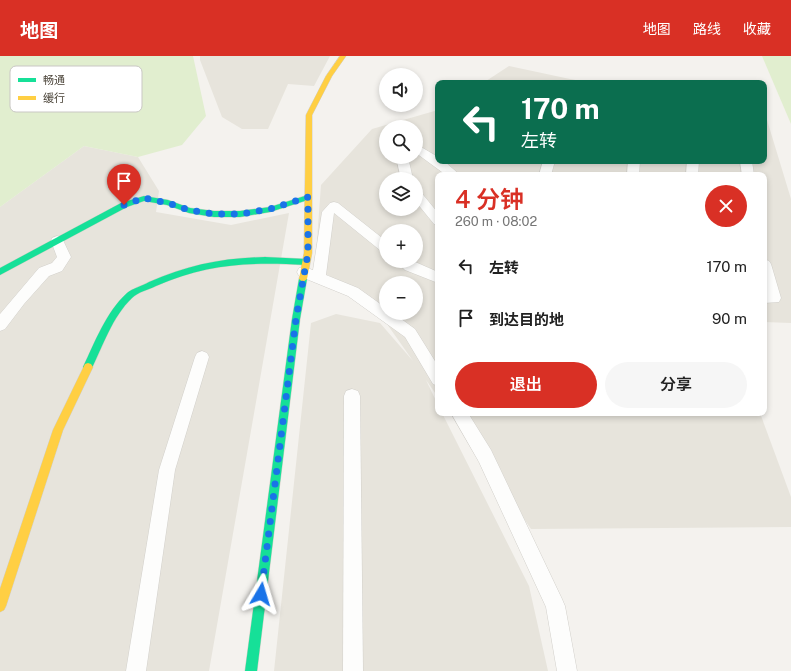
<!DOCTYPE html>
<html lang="zh">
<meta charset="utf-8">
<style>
:root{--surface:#fff;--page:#f6f6f6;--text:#222;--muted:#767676;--accent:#d93025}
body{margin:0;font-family:"Public Sans","Noto Sans SC",sans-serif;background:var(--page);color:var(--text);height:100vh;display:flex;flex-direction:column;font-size:15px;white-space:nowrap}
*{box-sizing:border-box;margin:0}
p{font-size:13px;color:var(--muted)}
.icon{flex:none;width:22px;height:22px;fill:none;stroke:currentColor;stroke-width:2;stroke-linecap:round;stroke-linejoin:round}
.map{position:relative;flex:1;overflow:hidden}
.drawer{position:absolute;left:435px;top:116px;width:332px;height:244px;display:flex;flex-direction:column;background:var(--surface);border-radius:8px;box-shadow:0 2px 6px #0003}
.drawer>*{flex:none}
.guide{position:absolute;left:435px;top:24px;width:332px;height:84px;border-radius:8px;box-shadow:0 2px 6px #0003;background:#0b6e4f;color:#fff;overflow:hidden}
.controls{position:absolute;left:379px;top:12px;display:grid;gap:8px}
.controls a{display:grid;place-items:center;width:44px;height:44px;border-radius:50%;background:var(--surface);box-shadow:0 2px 6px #0003;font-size:20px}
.pin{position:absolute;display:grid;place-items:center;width:34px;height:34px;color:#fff;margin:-41px -17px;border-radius:50% 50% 50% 0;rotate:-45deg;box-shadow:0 0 4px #0007}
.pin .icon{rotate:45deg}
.me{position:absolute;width:44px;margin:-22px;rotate:7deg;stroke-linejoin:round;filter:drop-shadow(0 0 3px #0008)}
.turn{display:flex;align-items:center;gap:14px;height:84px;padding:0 20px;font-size:18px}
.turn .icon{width:52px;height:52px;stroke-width:2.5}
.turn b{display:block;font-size:28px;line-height:34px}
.round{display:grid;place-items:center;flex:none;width:42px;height:42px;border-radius:21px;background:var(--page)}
.headline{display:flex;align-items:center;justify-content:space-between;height:68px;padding:0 20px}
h1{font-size:24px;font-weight:600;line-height:30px;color:var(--accent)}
.primary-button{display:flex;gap:8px;margin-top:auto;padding:8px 20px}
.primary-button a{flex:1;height:46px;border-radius:24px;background:var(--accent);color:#fff;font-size:16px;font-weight:600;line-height:46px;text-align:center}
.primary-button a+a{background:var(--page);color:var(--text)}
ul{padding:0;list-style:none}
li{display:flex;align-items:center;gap:12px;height:52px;padding:0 20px}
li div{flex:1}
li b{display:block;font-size:15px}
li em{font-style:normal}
header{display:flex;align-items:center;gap:24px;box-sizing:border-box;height:56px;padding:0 20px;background:var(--accent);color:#fff}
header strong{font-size:19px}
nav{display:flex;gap:22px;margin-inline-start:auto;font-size:14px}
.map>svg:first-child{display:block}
</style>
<header>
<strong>地图</strong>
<nav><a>地图</a><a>路线</a><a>收藏</a></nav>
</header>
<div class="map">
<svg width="791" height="615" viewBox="0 0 791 615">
<rect width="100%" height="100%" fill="#f4f2ee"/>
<!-- residential -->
<g fill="#e7e4dc" fill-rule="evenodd">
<polygon points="200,0 330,0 314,30 288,28 268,73 242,73 222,61 200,4"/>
<polygon points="509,10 570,23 592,27 483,27"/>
<path d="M438,54V105H764V54L791,143V267L764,266V119H438V341L426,324L438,349V357H442L529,530L548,615H274L311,267L336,258L380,267L413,305L368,241L315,212L321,129L372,73ZM386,71H416V101H386ZM386,123H416V153H386ZM386,175H416V205H386ZM386,227H416V257H386Z"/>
<polygon points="84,90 138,101 159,135 156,156 231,169 289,157 209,615 0,615 0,151"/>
<polygon points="450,357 760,357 791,441 791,471 531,473"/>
</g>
<!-- green -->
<g fill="#e1eecf">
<polygon points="0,0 193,0 206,60 182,89 138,101 84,90 0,151"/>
<polygon points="762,0 791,0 791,68"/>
</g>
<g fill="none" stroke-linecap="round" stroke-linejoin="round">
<defs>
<g id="street">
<polygon points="416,88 438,101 438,105 444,105 460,119 446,119 416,97"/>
<polygon points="396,101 408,101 413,123 401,123"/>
<polygon points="543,105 555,105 551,119 539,119"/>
<polygon points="628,105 640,105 639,119 627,119"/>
<polygon points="687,105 699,105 698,119 686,119"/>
<polygon points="740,105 752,105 754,119 742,119"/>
<polygon points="416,134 420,135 438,157 438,169 434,168 416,146"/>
<polygon points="334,146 338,147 386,185 386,197 381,195 334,157 326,219 358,232 386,252 386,257 393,257 415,273 438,310 438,330 433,328 405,281 348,240 299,220 297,216 299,212 304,211 313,214 322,156 330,147"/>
<polygon points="57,180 62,182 71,201 62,215 49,220 24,248 5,273 0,275 0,258 39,212 52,207 57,201 51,185 52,182"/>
<polygon points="764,203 769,205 771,208 781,242 779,246 764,247 764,237 766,237 764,231"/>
<polygon points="396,205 413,205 438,216 438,227 405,214"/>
<polygon points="202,295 207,297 209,301 175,414 146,615 126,615 159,414 195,301 197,297"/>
<polygon points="352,333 358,335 360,340 363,615 343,615 344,340 346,335"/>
<polygon points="451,357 468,357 491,394 562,543 565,550 577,615 557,615 546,551 479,406"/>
</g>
<g id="fast">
<polygon points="308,139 311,139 311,143 270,156 240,161 214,161 189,157 167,149 144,145 127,151 0,219 0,212 121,147 144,140 168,144 190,152 214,155 240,155 270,151"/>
<path d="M265,201L306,203L310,206L306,209C251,206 208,207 156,230C148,234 138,236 132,242C112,261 103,290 91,314L88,315L85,314L83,311C95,286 106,256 127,237C133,232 142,230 149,226C188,209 222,202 265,201Z"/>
<polygon points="303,220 307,223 300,263 257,615 245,615 292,263 299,223"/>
</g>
<g id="slow">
<polygon points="340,0 346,0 332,20 312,59 312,197 307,223 303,226 299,223 304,197 306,59 326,20"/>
<polygon points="88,307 91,308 93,311 63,374 6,550 4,554 0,556 0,533 53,374 85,308"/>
</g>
</defs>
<!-- street casing -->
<use href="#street" stroke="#d2d0cb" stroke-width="1"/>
<!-- fast casing -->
<use href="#fast" stroke="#d3cfc5" stroke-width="1"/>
<!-- slow casing -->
<use href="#slow" stroke="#d3cfc5" stroke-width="1"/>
<!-- street -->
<use href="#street" fill="#fdfdfc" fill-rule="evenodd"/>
<!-- fast -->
<use href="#fast" fill="#16e098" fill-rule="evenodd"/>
<!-- slow -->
<use href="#slow" fill="#ffcf43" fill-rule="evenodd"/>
</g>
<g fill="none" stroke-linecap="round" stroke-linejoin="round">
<!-- route -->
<polyline stroke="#1a73e8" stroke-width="7" stroke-dasharray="0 12.6" points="124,149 144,142 168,147 189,154 214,158 240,158 270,153 308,141 308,197 296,263 261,538"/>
</g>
<!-- legend -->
<rect x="10" y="10" width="132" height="46" rx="6" fill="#fff" stroke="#c9c7c4" stroke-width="1"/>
<rect x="18" y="22" width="18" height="4" fill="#16e098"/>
<rect x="18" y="40" width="18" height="4" fill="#ffcf43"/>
<g font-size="11" fill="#4b4439">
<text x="43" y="28">畅通</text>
<text x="43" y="46">缓行</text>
</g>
</svg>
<div class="controls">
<a><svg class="icon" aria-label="sound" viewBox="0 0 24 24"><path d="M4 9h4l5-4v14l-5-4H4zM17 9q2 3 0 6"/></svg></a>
<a><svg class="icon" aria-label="search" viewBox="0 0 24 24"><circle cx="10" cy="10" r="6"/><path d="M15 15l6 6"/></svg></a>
<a><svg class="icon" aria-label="layers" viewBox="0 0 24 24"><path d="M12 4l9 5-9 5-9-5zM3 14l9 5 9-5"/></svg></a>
<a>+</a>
<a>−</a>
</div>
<div class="pin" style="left:124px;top:149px;background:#d93025"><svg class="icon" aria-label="arrive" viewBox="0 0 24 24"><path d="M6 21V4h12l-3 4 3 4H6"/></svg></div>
<svg class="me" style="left:261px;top:538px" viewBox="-20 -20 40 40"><path d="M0-17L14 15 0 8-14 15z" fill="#1a73e8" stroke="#fff" stroke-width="4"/></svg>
<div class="guide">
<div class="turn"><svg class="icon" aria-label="left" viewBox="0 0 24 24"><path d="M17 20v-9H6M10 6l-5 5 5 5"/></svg><div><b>170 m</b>左转</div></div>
</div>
<section class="drawer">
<div class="headline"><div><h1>4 分钟</h1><p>260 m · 08:02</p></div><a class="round" style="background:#d93025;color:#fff"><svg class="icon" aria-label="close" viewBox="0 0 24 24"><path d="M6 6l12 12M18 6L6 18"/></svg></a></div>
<ul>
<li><svg class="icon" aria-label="left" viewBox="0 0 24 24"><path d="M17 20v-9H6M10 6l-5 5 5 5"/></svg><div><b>左转</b></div><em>170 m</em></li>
<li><svg class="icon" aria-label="arrive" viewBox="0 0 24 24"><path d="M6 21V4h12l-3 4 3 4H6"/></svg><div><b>到达目的地</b></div><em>90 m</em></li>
</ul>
<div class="primary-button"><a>退出</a><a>分享</a></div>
</section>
</div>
